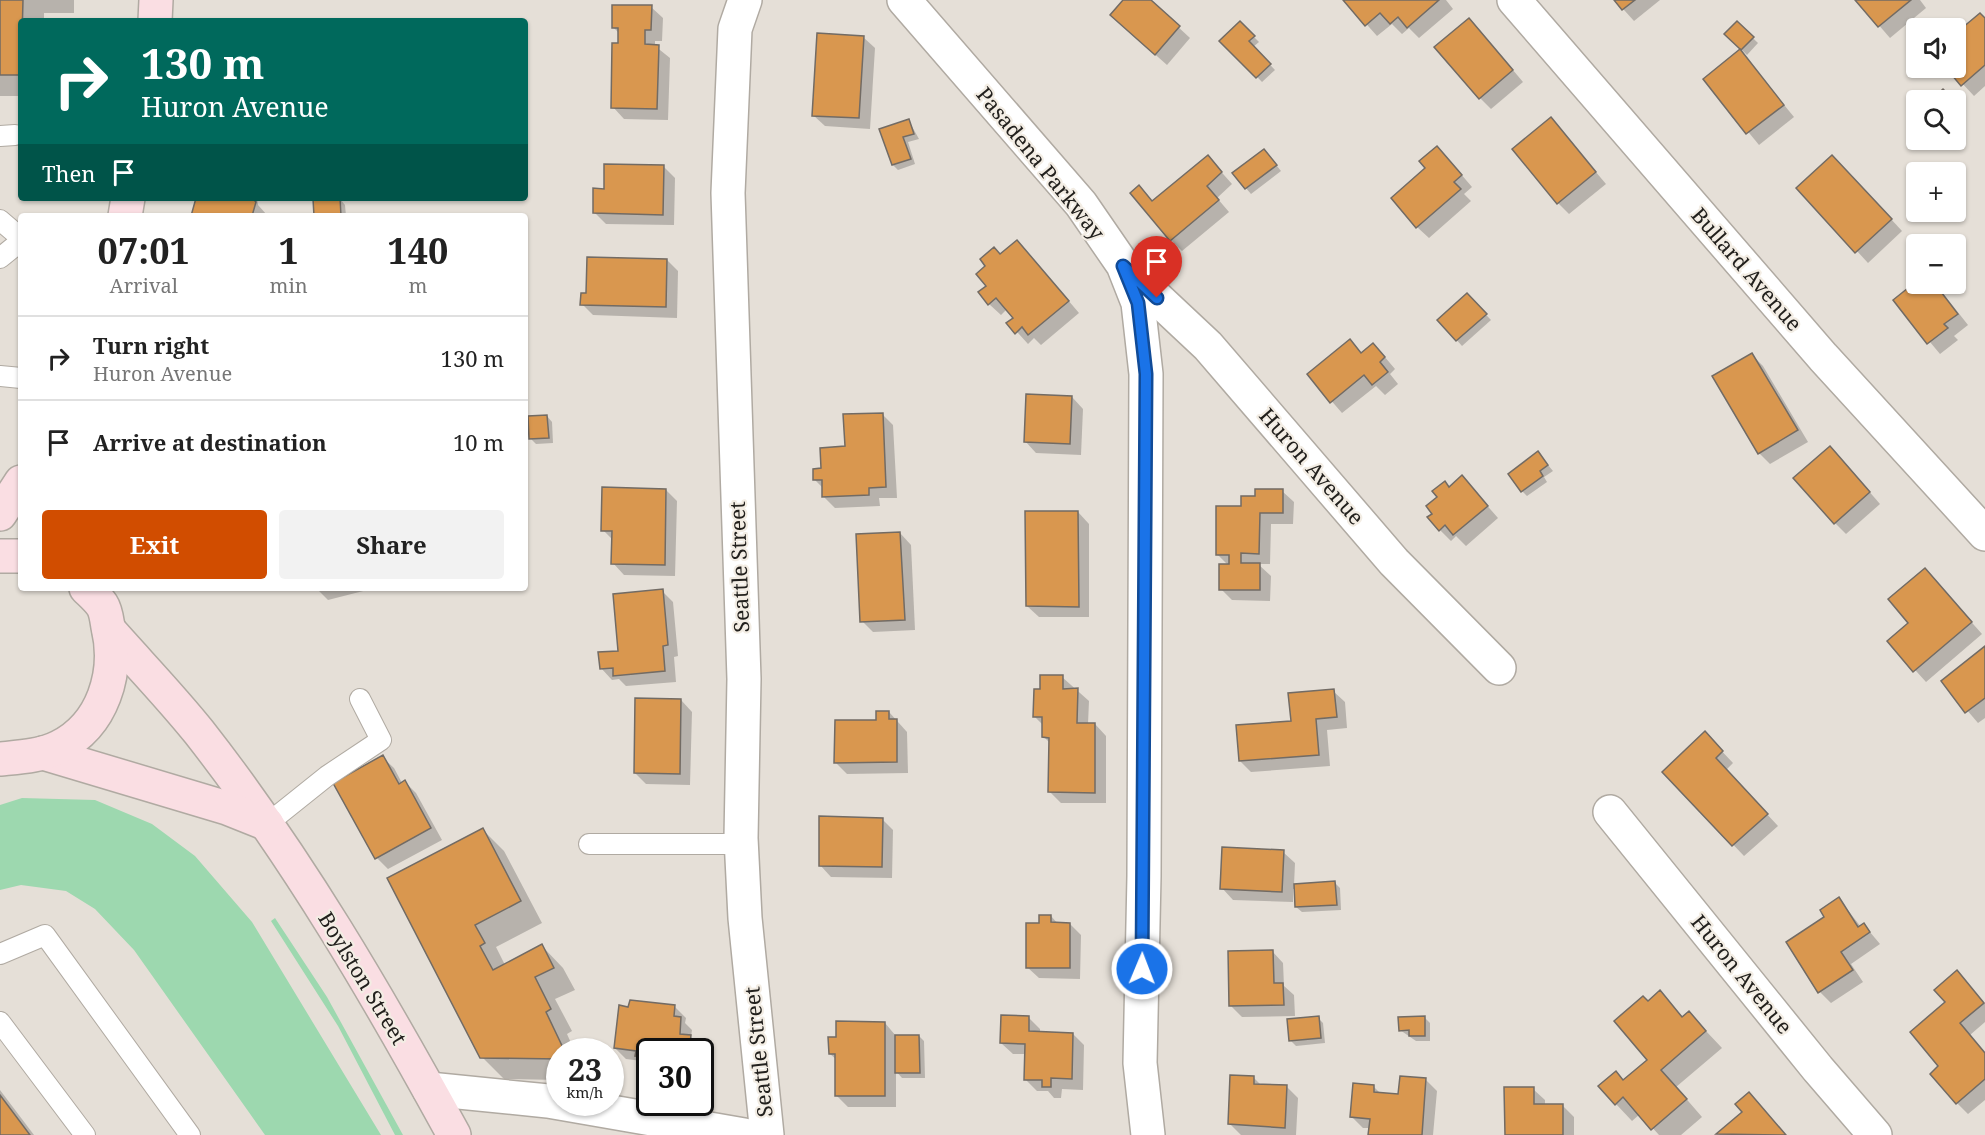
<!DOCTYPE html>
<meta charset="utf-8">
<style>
:root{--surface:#fff;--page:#f2f2f2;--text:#222;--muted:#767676;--line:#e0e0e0;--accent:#d14d00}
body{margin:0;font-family:"Noto Serif",serif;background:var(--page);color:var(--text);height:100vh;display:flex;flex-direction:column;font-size:22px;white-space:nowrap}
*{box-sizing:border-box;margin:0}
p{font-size:20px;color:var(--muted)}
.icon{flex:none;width:33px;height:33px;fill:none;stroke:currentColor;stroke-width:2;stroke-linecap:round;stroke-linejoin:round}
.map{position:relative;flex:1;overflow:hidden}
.drawer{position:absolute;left:18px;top:213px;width:510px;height:378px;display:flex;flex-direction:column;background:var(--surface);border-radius:6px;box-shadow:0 2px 4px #0004}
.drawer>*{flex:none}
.hud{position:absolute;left:18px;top:18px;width:510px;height:183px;border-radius:6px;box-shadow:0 2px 4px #0004;background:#00695c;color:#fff;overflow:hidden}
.tools{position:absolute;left:1906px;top:18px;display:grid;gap:12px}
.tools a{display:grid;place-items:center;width:60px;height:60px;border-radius:6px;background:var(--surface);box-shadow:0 2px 4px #0004;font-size:30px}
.speed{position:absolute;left:546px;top:1038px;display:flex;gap:12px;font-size:30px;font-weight:700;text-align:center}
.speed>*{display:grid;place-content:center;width:78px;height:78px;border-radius:50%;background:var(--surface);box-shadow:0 2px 4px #0004;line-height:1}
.speed small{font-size:15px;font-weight:400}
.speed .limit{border:3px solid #111;border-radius:9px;background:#fff;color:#111}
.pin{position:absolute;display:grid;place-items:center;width:51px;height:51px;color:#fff;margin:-62px -26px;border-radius:50% 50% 50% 0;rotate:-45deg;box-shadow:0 0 6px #0007}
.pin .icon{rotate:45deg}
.me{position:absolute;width:66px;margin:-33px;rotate:1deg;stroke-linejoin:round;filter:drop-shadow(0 0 4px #0008)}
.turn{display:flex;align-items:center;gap:21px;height:126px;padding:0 24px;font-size:27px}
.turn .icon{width:78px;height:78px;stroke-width:2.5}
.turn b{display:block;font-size:42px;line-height:51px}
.then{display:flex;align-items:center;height:57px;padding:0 24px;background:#0003;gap:12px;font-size:22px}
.eta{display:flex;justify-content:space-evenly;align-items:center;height:102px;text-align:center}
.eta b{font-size:36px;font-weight:700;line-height:42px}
.primary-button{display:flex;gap:12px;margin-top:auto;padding:12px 24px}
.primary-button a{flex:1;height:69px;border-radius:6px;background:var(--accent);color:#fff;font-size:24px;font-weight:700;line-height:69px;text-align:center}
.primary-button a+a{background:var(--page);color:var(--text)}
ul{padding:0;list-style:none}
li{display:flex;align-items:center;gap:18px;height:84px;padding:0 24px;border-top:2px solid var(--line)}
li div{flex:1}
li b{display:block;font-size:22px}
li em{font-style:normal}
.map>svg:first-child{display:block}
</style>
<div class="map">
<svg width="1985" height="1135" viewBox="0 0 1985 1135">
<rect width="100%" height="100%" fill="#e5dfd7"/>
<!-- green -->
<g fill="#9dd8af">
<polygon points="22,798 95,800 152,824 195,856 252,922 381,1135 265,1135 134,950 95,909 66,891 21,885 0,890 0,805"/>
<polygon points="275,918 327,997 403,1135 395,1135 338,1026 271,921"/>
</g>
<!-- shadow -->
<g fill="#0003">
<polygon points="0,0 74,0 74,13 44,13 44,21 21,21 21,96 0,96"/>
<polygon points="1125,0 1149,0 1190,38 1167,65 1123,26"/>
<polygon points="1345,0 1446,0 1453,9 1419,38 1409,28 1402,34 1392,24 1377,36"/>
<polygon points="1615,0 1660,0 1634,21"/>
<polygon points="1857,0 1920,0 1926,8 1890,38"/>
<polygon points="651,7 663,18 662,41 655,41 655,46 670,58 668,120 624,119 613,107 620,34 613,27"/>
<polygon points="1985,19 1985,86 1974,96 1948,68 1956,68 1956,35"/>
<polygon points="1240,23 1259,42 1253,47 1275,70 1262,82 1222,41"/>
<polygon points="1737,23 1758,43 1747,55 1726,34"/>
<polygon points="1480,31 1523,82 1491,109 1480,98"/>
<polygon points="863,37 875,48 870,129 825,126 813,115"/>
<polygon points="1740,51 1794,117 1759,145 1705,79"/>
<polygon points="1956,104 1965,114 1956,122"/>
<polygon points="1551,119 1606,184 1569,214 1558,203"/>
<polygon points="909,121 919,139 908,142 915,164 898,170 893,165 881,130"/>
<polygon points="1269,156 1281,171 1251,194 1234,174"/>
<polygon points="1208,157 1232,184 1217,198 1229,212 1182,251 1171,240 1139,187 1153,202"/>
<polygon points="1448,159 1472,187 1464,194 1471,201 1429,238 1417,227 1427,168"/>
<polygon points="663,166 675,178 674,225 606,224 595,213 605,190"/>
<polygon points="1844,168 1902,231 1868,263 1799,188"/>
<polygon points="198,198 257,198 258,205 267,215 193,216"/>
<polygon points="340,199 345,205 346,216 315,216"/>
<polygon points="1028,253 1079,313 1041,345 1034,338 1028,344 1009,323 1015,318 1007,309 1001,315 989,304 988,286"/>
<polygon points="667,260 678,271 677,318 593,315 582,304"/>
<polygon points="1927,284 1934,284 1942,292 1968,325 1954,336 1958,340 1940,354 1895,300 1912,295"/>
<polygon points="1467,295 1491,320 1462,346 1439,320"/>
<polygon points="1350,341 1363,354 1384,356 1395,369 1390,374 1398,384 1385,395 1376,386 1342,413 1309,375"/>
<polygon points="1752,355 1763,366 1808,442 1770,464 1759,453"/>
<polygon points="1072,397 1083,409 1081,455 1036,453 1025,441"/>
<polygon points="882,414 893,425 897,498 879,498 880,506 835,508 824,497 824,489 815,480"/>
<polygon points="547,416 552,422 553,443 536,444 531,439"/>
<polygon points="1538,453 1553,471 1544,477 1547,482 1527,496 1522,491"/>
<polygon points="1841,459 1880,504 1846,534 1835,523"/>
<polygon points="1462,477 1498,518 1466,546 1456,536 1451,541 1440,530 1434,514 1450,488"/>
<polygon points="666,490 677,501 675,576 624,575 613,563 613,540 603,530"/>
<polygon points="1282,491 1294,502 1293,524 1271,524 1270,564 1258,564 1271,576 1270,601 1232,600 1221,589 1229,566 1217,554 1243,508 1256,497"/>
<polygon points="1078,512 1089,524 1089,617 1039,617 1027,606"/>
<polygon points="900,533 911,545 915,630 873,632 862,621"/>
<polygon points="1925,570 1982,634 1926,682 1889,641 1910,623"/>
<polygon points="316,588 375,588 328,600"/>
<polygon points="662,591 673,602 678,656 674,657 676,682 626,686 619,679 612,680 601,668 620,652"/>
<polygon points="1985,648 1985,718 1978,723 1943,682"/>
<polygon points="1062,677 1089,701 1088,724 1095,724 1106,736 1106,803 1061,803 1049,791 1050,743 1044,737 1044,726 1035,717 1042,690"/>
<polygon points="1333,691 1345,702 1347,728 1327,730 1330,766 1251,772 1240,761"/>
<polygon points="681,700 692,712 690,785 646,784 635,773"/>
<polygon points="889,712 907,732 908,773 847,774 835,762"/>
<polygon points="1716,745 1733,763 1726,770 1778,826 1744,856 1664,772"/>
<polygon points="382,757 394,768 402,783 405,782 416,793 442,840 388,869 377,858"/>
<polygon points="882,819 893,830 892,878 831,877 820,865"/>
<polygon points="483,830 504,851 542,923 496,947 505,965 542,946 563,968 575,990 555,999 572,1031 567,1034 575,1052 560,1052 560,1080 504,1079 482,1057 389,878"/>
<polygon points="1283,852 1295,863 1294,885 1335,883 1340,888 1341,910 1302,912 1296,907 1296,889 1293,889 1293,902 1233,900 1222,888"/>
<polygon points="1839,899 1861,927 1864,925 1880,944 1851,964 1863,982 1831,1003 1820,992 1826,917"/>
<polygon points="1051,916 1058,924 1070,924 1081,935 1080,979 1039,978 1027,967 1040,925"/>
<polygon points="1272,951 1283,963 1284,986 1294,995 1295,1016 1242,1017 1231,1006"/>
<polygon points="1968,984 1985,1004 1985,1022 1970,1035 1985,1053 1985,1100 1968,1114 1957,1103 1940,1066"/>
<polygon points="1659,992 1683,1017 1689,1013 1722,1048 1676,1087 1702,1117 1681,1135 1659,1135 1640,1114 1632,1121 1616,1104 1624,1082 1649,1060 1648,1003"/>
<polygon points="674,1006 686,1018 685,1023 692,1030 691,1037 702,1048 700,1061 700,1052 650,1052 648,1067 642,1061 626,1059 615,1048"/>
<polygon points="1424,1017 1430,1023 1430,1041 1416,1041 1400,1030"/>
<polygon points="1029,1018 1040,1029 1040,1033 1073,1034 1084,1045 1083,1090 1062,1089 1061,1098 1054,1098 1048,1091 1037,1091 1025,1079 1026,1054 1013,1054 1001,1043"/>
<polygon points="1318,1018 1323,1023 1325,1043 1296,1046 1290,1040"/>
<polygon points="885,1023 896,1036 919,1036 924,1041 925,1078 902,1078 896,1071 896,1107 848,1107 836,1095 837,1060 830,1054"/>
<polygon points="1254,1078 1261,1085 1287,1087 1298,1098 1296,1135 1241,1135 1230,1124"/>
<polygon points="1425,1079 1437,1091 1433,1135 1370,1135 1370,1128 1363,1128 1352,1117 1373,1086 1381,1094 1400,1096"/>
<polygon points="1533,1089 1545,1100 1545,1106 1563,1106 1574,1117 1574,1135 1506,1135"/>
<polygon points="0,1090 34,1135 0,1135"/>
<polygon points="1749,1094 1760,1105 1786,1135 1719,1135 1744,1112"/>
</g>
<!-- building -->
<g fill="#d9974f" stroke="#726b64" stroke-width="1.5">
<polygon points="0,0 23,0 21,75 0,75"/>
<polygon points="1123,0 1151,0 1180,26 1155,55 1110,15"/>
<polygon points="1343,0 1439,0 1407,28 1398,17 1390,24 1380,13 1365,26"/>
<polygon points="1614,0 1635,0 1622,10"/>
<polygon points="1855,0 1911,0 1878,27"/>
<polygon points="612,5 652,5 651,30 645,30 645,44 659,45 657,109 611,108 612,43 618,43 618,28 612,28"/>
<polygon points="1980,13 1985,18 1985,65 1961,86 1946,68 1956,68 1956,33"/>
<polygon points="1469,18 1513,70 1479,99 1434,47"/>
<polygon points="1240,21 1255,36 1249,41 1271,64 1256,78 1219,41"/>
<polygon points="1737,21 1754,37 1741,50 1724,34"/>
<polygon points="817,33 864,36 859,118 812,116"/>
<polygon points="1740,49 1784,105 1746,134 1703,79"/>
<polygon points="1943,89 1954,100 1931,100"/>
<polygon points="1551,117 1596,172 1557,204 1512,149"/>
<polygon points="909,119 914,134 903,137 911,159 892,165 879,129"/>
<polygon points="1437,146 1462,175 1454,182 1461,189 1416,228 1391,198 1425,168 1419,161"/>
<polygon points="1264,149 1277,165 1245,189 1232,173"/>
<polygon points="1208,155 1222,172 1207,186 1219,200 1170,241 1130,193 1139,185 1152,201"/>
<polygon points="1832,155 1892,219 1855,253 1796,188"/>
<polygon points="604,164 664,165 663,215 593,213 593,188 604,189"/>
<polygon points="196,198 252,198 256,202 252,216 191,216"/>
<polygon points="340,198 341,216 314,216 313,199"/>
<polygon points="1017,240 1069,301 1028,335 1022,327 1015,334 1006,323 1013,318 996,298 988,305 978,292 986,286 976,274 985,266 980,259 994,247 1000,254"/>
<polygon points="587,257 667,259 666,307 580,305 581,293 586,293"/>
<polygon points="1924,284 1935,284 1958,314 1944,324 1948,328 1927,344 1893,300 1908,288 1912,293"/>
<polygon points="1467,293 1487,314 1456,341 1437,320"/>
<polygon points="1350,339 1361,353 1373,343 1385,357 1380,362 1388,372 1372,385 1364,375 1330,403 1307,374"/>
<polygon points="1752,353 1798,430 1758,454 1712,376"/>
<polygon points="1026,394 1072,396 1070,444 1024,442"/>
<polygon points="883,413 886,487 869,488 869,495 822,497 822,480 813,480 813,469 821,468 820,448 845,446 843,414"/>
<polygon points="547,415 549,438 529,439 528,416"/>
<polygon points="1830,446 1870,492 1834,524 1793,478"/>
<polygon points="1538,451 1548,465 1540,471 1543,476 1521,492 1508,474"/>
<polygon points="1462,475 1488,506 1453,535 1445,525 1439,531 1427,517 1432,514 1426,506 1437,497 1432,491 1445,481 1449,487"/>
<polygon points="602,487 666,489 665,565 611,564 612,531 601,531"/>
<polygon points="1255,489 1283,489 1283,513 1260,513 1259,554 1241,553 1241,563 1260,563 1260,590 1219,590 1219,564 1229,564 1229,555 1216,555 1216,506 1241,506 1241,496 1255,496"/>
<polygon points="1025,511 1078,511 1079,607 1026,606"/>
<polygon points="900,532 905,620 860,622 856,534"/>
<polygon points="1925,568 1972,622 1913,672 1887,641 1908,623 1888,599"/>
<polygon points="663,589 668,645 663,646 665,671 613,676 613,668 600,669 598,652 618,651 613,594"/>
<polygon points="1985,646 1985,698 1965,713 1941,681"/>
<polygon points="1040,675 1063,675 1063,689 1078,688 1077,723 1095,723 1095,793 1048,792 1049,738 1042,737 1042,717 1033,717 1034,689 1040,689"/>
<polygon points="1334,689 1337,717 1316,719 1319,755 1239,761 1236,725 1291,721 1288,693"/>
<polygon points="635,698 681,699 680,774 634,773"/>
<polygon points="876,711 889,711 889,719 897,719 897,762 834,763 835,720 876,720"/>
<polygon points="1705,731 1723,751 1716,758 1768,814 1732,846 1662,772"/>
<polygon points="383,755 399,784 405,780 431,828 375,859 333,783"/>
<polygon points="819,816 883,818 882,867 819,866"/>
<polygon points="483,828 521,901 475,925 485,943 480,946 493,970 542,944 554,968 535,977 551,1009 546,1012 565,1052 560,1052 560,1059 480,1058 387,878"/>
<polygon points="1222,847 1284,850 1282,892 1220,889"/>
<polygon points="1335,881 1337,905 1295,907 1294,884"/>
<polygon points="1839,897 1858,927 1864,923 1870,932 1841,952 1853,970 1818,993 1786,942 1824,917 1820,910"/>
<polygon points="1039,915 1051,915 1051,922 1070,923 1070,968 1026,968 1026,923 1039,923"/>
<polygon points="1273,950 1274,983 1283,983 1284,1005 1229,1006 1228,951"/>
<polygon points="1957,970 1984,1003 1960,1023 1985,1053 1985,1079 1956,1104 1930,1074 1938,1066 1910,1032 1945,1002 1934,990"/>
<polygon points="1660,990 1682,1017 1689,1011 1706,1031 1661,1070 1687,1099 1651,1130 1623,1097 1615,1105 1598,1086 1616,1071 1623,1080 1647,1060 1614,1021 1643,996 1648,1001"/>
<polygon points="630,1000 675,1005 674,1016 681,1017 680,1034 691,1035 689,1052 650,1052 647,1057 635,1056 636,1051 614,1048 619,1005 628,1007"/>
<polygon points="1001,1015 1029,1016 1029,1031 1073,1033 1072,1079 1051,1078 1051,1087 1042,1087 1042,1080 1024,1080 1025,1044 1000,1043"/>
<polygon points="1319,1016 1321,1038 1289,1041 1287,1019"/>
<polygon points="1425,1016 1425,1036 1409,1036 1409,1030 1399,1031 1398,1017"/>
<polygon points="836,1021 885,1022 885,1096 835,1096 835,1054 829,1054 828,1037 836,1037"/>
<polygon points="895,1035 919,1035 920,1073 895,1073"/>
<polygon points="1230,1075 1254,1076 1254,1084 1287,1085 1285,1128 1228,1124"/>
<polygon points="1400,1076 1426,1078 1422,1135 1368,1135 1370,1119 1350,1117 1353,1083 1374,1085 1374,1092 1398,1094"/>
<polygon points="1504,1087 1534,1087 1534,1104 1563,1104 1563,1135 1505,1135"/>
<polygon points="1749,1092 1786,1135 1716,1134 1742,1112 1735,1104"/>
<polygon points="0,1095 30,1135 0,1135"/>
</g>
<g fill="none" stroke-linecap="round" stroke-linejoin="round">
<defs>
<g id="lane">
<polyline points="0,136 15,135"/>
<polyline points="0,220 21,238"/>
<polyline points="0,258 21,241"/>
<polyline points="0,376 21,378"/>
<polyline points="267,824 327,776 381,740 360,699"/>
<polyline points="589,844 742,844"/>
<polyline points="0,954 45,935 190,1135"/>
<polyline points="0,1022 85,1135"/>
</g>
<g id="street">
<polyline points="745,0 735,29 728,193 744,679 741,838 745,918 767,1135"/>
<polyline points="904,0 1081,204 1123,265 1138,303 1146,374 1144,876 1140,1063 1148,1135"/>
<polyline points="1514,0 1823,357 1985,534"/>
<polyline points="1128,271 1208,346 1394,562 1499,668"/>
<polyline points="1610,812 1818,1069 1875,1135"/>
<polyline points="429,1089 548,1101 744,1135"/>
</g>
<g id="secondary">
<polyline points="155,21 156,0"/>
<polyline points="125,216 128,198"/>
<polyline points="0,514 21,482"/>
<polyline points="0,556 21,556"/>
<path d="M109,630C139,664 171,697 199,732C297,857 378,996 454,1135"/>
<polyline points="43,753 227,808 267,824"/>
<path d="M0,759C20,757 41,756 59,747C103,725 119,673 108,627C107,621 106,611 102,605C98,599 91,593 86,588"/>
</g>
</defs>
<!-- lane casing -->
<use href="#lane" stroke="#b0aaa2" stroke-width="22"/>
<!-- street casing -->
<use href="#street" stroke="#b0aaa2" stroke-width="36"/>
<!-- secondary casing -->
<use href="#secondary" stroke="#b0aaa2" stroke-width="36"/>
<!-- lane -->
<use href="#lane" stroke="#fff" stroke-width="20"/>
<!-- street -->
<use href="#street" stroke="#fff" stroke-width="33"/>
<!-- secondary -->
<use href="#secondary" stroke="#fadee3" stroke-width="33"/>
</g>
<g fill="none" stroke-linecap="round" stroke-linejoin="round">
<defs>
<polyline id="route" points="1142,969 1146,374 1138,303 1123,266 1157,298"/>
</defs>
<!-- route casing -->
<use href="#route" stroke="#114b97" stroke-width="15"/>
<!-- route -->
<use href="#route" stroke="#1a73e8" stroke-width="10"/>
</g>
<g text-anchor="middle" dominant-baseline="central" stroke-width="4.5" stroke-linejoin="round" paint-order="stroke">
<!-- street labels -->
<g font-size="21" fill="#22201d" stroke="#f3ede4">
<text transform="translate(1041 163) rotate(51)">Pasadena Parkway</text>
<text transform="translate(1747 269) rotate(49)">Bullard Avenue</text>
<text transform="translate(1312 466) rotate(49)">Huron Avenue</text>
<text transform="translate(739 567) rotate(-92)">Seattle Street</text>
<text transform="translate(1742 974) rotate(51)">Huron Avenue</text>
<text transform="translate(363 978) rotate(59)">Boylston Street</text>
<text transform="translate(758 1052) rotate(-96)">Seattle Street</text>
</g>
</g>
</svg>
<div class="tools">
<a><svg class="icon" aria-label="sound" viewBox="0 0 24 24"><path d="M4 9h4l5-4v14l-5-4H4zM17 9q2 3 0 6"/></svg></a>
<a><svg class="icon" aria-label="search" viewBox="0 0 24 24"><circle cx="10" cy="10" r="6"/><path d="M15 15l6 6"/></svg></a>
<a>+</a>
<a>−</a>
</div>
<div class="speed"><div>23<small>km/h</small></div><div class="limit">30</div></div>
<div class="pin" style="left:1157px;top:298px;background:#d93025"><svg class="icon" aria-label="arrive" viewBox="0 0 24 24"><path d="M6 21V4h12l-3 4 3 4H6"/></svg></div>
<svg class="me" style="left:1142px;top:969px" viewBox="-20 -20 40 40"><circle r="17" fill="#1a73e8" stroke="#fff" stroke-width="3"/><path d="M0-11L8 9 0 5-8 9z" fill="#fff"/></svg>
<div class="hud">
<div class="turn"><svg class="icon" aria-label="right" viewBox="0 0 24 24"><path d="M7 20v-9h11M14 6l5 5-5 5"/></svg><div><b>130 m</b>Huron Avenue</div></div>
<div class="then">Then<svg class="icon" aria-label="arrive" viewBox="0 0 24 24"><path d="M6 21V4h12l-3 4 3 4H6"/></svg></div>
</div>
<section class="drawer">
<div class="eta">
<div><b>07:01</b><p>Arrival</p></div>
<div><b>1</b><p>min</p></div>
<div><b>140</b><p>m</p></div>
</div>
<ul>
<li><svg class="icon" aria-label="right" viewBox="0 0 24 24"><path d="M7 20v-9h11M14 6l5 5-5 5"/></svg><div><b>Turn right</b><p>Huron Avenue</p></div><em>130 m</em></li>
<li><svg class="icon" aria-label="arrive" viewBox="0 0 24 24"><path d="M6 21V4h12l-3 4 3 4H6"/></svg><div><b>Arrive at destination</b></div><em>10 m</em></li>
</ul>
<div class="primary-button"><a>Exit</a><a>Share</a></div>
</section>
</div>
